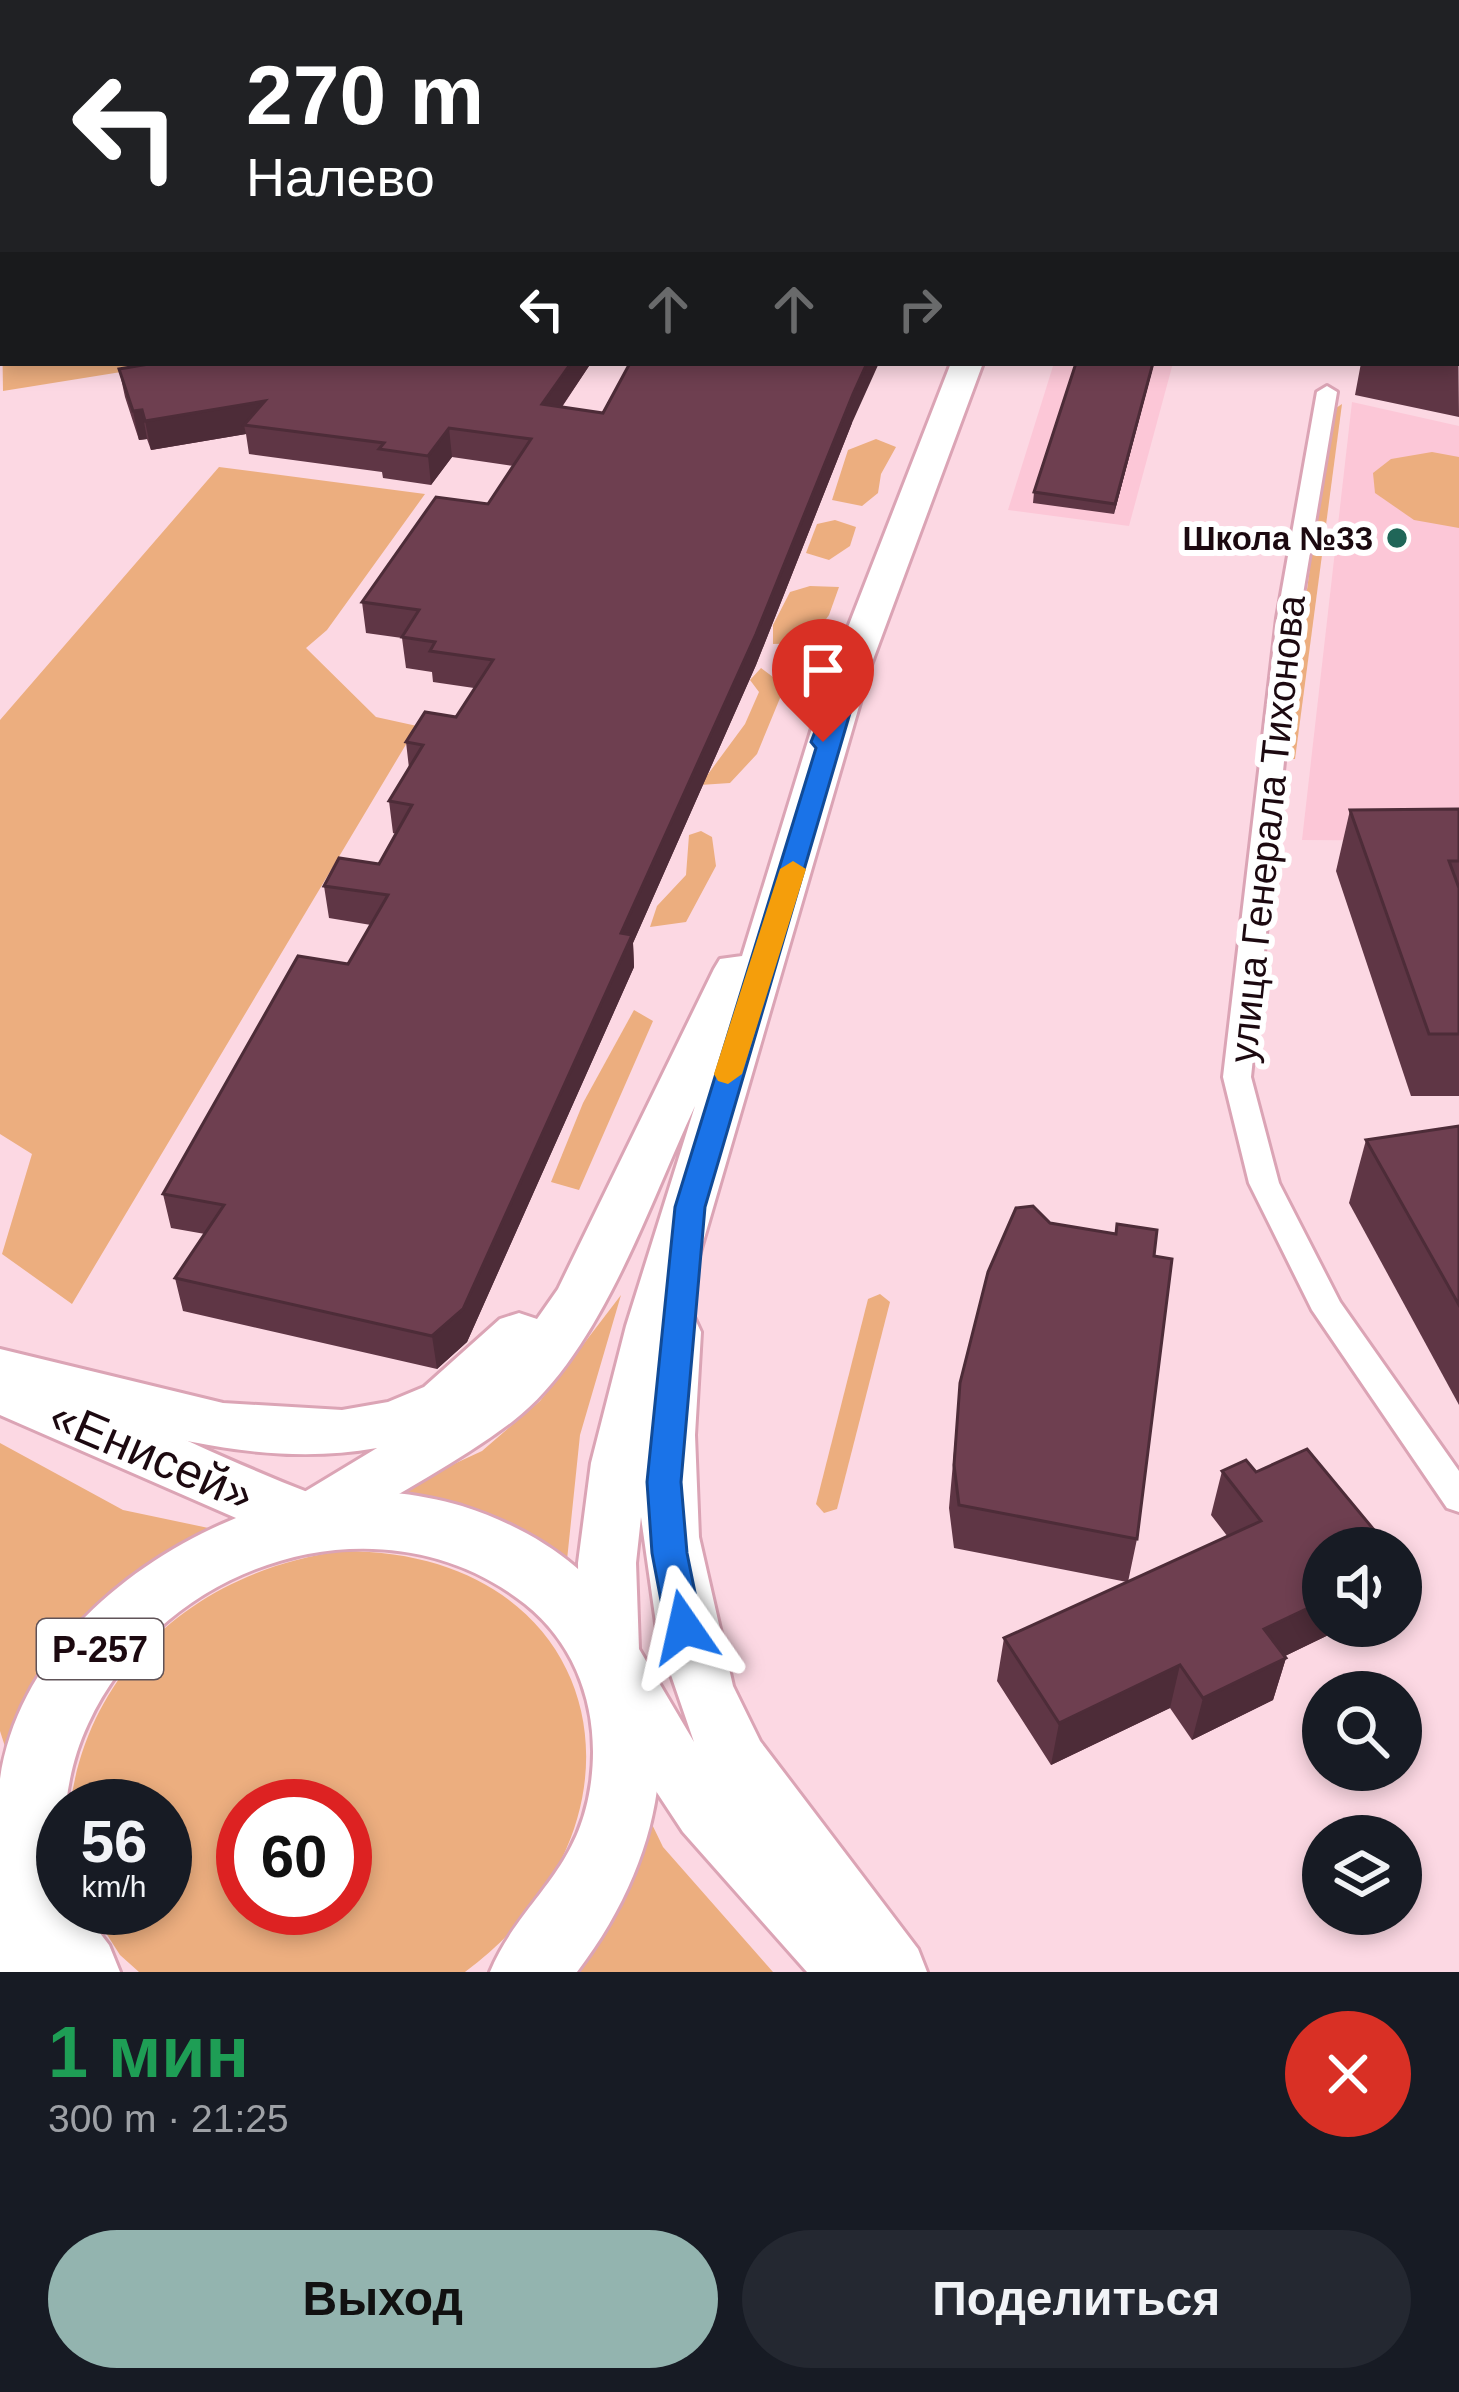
<!DOCTYPE html>
<html lang="ru">
<meta charset="utf-8">
<style>
:root{--surface:#171b24;--page:#242831;--text:#f1f3f6;--muted:#9ea1a6;--accent:#93b4af}
body{margin:0;font-family:Helvetica,sans-serif;background:var(--page);color:var(--text);height:100vh;display:flex;flex-direction:column;font-size:45px;white-space:nowrap}
*{box-sizing:border-box;margin:0}
p{font-size:39px;color:var(--muted)}
.icon{flex:none;width:66px;height:66px;fill:none;stroke:currentColor;stroke-width:2;stroke-linecap:round;stroke-linejoin:round}
.map{position:relative;height:1972px;overflow:hidden}
.sheet{display:flex;flex-direction:column;background:var(--surface);flex:1}
.sheet>*{flex:none}
.hud{position:absolute;left:0px;top:0px;width:1461px;height:366px;box-shadow:0 6px 18px #0003;background:#202124;color:#fff;overflow:hidden}
.controls{position:absolute;left:1302px;top:1527px;display:grid;gap:24px}
.controls a{display:grid;place-items:center;width:120px;height:120px;border-radius:50%;background:var(--surface);box-shadow:0 6px 18px #0003;font-size:60px}
.speed{position:absolute;left:36px;top:1779px;display:flex;gap:24px;font-size:60px;font-weight:700;text-align:center}
.speed>*{display:grid;place-content:center;width:156px;height:156px;border-radius:50%;background:var(--surface);box-shadow:0 6px 18px #0003;line-height:1}
.speed small{font-size:30px;font-weight:400}
.speed .limit{border:18px solid #d22;background:#fff;color:#111}
.pin{position:absolute;display:grid;place-items:center;width:102px;height:102px;color:#fff;margin:-123px -51px;border-radius:50% 50% 50% 0;rotate:-45deg;box-shadow:0 0 12px #0007}
.pin .icon{rotate:45deg}
.me{position:absolute;width:132px;margin:-66px;rotate:349deg;stroke-linejoin:round;filter:drop-shadow(0 0 9px #0008)}
.turn{display:flex;align-items:center;gap:42px;height:252px;padding:0 48px;font-size:54px}
.turn .icon{width:156px;height:156px;stroke-width:2.5}
.turn b{display:block;font-size:84px;line-height:102px}
.lanes{display:flex;align-items:center;height:114px;padding:0 48px;background:#0003;justify-content:center;gap:60px;direction:ltr}
.lanes .off{opacity:.35}
.round{display:grid;place-items:center;flex:none;width:126px;height:126px;border-radius:63px;background:var(--page)}
.overview{display:flex;align-items:center;justify-content:space-between;height:204px;padding:0 48px}
h1{font-size:72px;font-weight:700;line-height:90px;color:#1e9e55}
.action{display:flex;gap:24px;margin-top:auto;padding:24px 48px}
.action a{flex:1;height:138px;border-radius:72px;background:var(--accent);color:#111;font-size:48px;font-weight:700;line-height:138px;text-align:center}
.action a+a{background:var(--page);color:var(--text)}
.map>svg:first-child{display:block}
</style>
<div class="map">
<svg width="1459" height="1972" viewBox="0 0 1459 1972">
<rect width="100%" height="100%" fill="#fcd8e3"/>
<!-- built -->
<g fill="#fcc7d7">
<polygon points="1054,363 1173,363 1129,526 1008,510"/>
<polygon points="1352,402 1459,426 1459,841 1302,840"/>
</g>
<!-- green -->
<g fill="#ecae7f" fill-rule="evenodd">
<polygon points="0,181 3,363 177,363 3,391"/>
<polygon points="1342,404 1295,759 1289,759 1286,752 1330,412"/>
<polygon points="876,439 896,447 881,474 878,493 862,506 832,500 848,450"/>
<polygon points="1432,452 1459,457 1459,528 1414,520 1375,493 1373,473 1391,459"/>
<polygon points="219,467 425,494 327,630 306,648 376,717 417,726 72,1304 2,1254 32,1154 0,1134 0,720"/>
<polygon points="835,520 856,527 850,546 829,560 806,553 817,524"/>
<polygon points="810,586 839,587 829,615 809,643 773,644 773,625 790,592"/>
<polygon points="761,668 785,686 757,754 730,783 700,785 745,724 759,692 750,680"/>
<polygon points="701,831 712,837 716,866 686,922 650,927 657,906 686,875 689,835"/>
<polygon points="634,1010 653,1021 579,1190 551,1182 583,1103"/>
<polygon points="880,1294 890,1302 837,1509 824,1513 816,1504 868,1299"/>
<polygon points="621,1295 580,1435 567,1560 481,1516 391,1493 482,1451 540,1401"/>
<polygon points="0,1443 123,1510 218,1530 9,1759 0,1731"/>
<path d="M342,1551C610,1550 667,1823 465,1972H139L120,1955L90,1908H165V1806H70C90,1662 202,1570 342,1551ZM243,1806H345V1908H243Z"/>
<polygon points="647,1814 663,1847 773,1972 567,1972"/>
</g>
<g fill="none" stroke-linecap="round" stroke-linejoin="round">
<defs>
<g id="street">
<polygon points="513,0 529,0 531,3 515,3"/>
<polygon points="1327,386 1337,392 1299,618 1251,1077 1279,1183 1340,1302 1459,1471 1459,1512 1447,1508 1312,1310 1249,1183 1223,1077 1277,618 1317,392"/>
</g>
<g id="primary">
<polygon points="1095,0 1119,0 1094,3"/>
<rect x="1458" y="117" width="1" height="16"/>
<path d="M951,363H983L871,665L682,1314L694,1317L701,1332L695,1435L699,1537L733,1686L760,1741L918,1949L927,1972H807L683,1832L631,1753L579,1652L578,1563L591,1463L626,1326L695,1106C649,1204 600,1354 513,1421C455,1465 387,1499 326,1537L306,1544L286,1537L278,1520L286,1503L377,1448C250,1471 122,1425 0,1391V1349L223,1403L342,1410L388,1402L424,1387L500,1319L519,1313L537,1319L558,1289L714,969L720,959L742,956L824,689ZM641,1517L658,1637L694,1742L639,1649L636,1563Z"/>
</g>
<path id="highway" d="M0,1364C106,1399 206,1453 310,1493C331,1501 367,1492 391,1493C414,1494 441,1500 462,1506C690,1579 710,1798 577,1972H490C521,1899 579,1873 591,1782C600,1714 579,1647 525,1604C382,1491 163,1561 88,1724C60,1784 63,1842 63,1908H81L109,1945L120,1972H0C0,1910 0,1841 0,1779C18,1655 126,1563 236,1518L0,1415Z"/>
</defs>
<!-- street casing -->
<use href="#street" stroke="#dba4b5" stroke-width="6"/>
<!-- primary casing -->
<use href="#primary" stroke="#dba4b5" stroke-width="6"/>
<!-- highway casing -->
<use href="#highway" stroke="#dba4b5" stroke-width="6"/>
<!-- street -->
<use href="#street" fill="#fff" fill-rule="evenodd"/>
<!-- primary -->
<use href="#primary" fill="#fff" fill-rule="evenodd"/>
<!-- highway -->
<use href="#highway" fill="#fff" fill-rule="evenodd"/>
</g>
<!-- wall -->
<g fill="#5f3645">
<polygon points="1306,0 1445,0 1444,3 1305,3"/>
<polygon points="1458,330 1459,417 1355,395 1361,363 1458,363"/>
<polygon points="591,363 562,407 603,413 852,423 756,665 633,943 634,967 467,1342 437,1369 183,1311 175,1278 205,1234 171,1228 163,1194 348,964 371,925 329,918 324,886 379,864 396,834 393,833 389,801 409,768 406,742 456,717 474,688 433,682 432,672 406,668 402,638 366,633 362,602 488,504 514,466 452,457 431,485 383,478 382,472 249,454 246,434 151,450 147,439 139,440 125,397 119,369"/>
<polygon points="1154,363 1114,514 1033,503 1034,492"/>
<polygon points="1459,809 1459,1096 1411,1096 1336,871 1350,810"/>
<polygon points="1459,1126 1459,1405 1349,1203 1366,1140"/>
<polygon points="1050,1223 1154,1256 1137,1539 1128,1582 1228,1537 1211,1515 1222,1471 1347,1626 1285,1656 1286,1658 1273,1700 1192,1740 1170,1708 1051,1765 997,1681 1004,1638 1127,1582 954,1548 949,1508 960,1383"/>
</g>
<!-- shaded-wall -->
<g fill="#4d2c38">
<polygon points="873,0 892,0 887,3 865,3"/>
<polygon points="1355,0 1445,0 1444,3 1355,3"/>
<polygon points="1458,169 1459,169 1458,217"/>
<polygon points="571,363 591,363 544,433 542,404"/>
<polygon points="867,363 879,363 852,423 756,665 633,943 634,967 467,1342 437,1369 432,1336 621,933"/>
<polygon points="1153,363 1154,363 1114,514 1115,504"/>
<polygon points="265,401 244,425 246,434 151,450 145,421"/>
<polygon points="142,410 147,439 139,440 133,411"/>
<polygon points="449,428 452,457 431,485 428,456"/>
<polygon points="1323,1601 1323,1626 1347,1626 1252,1672 1264,1629"/>
<polygon points="1286,1658 1273,1700 1192,1740 1203,1698"/>
<polygon points="1180,1665 1170,1708 1051,1765 1059,1723"/>
</g>
<!-- building -->
<g fill="#6e3f50" stroke="#4d2c38" stroke-width="3">
<polygon points="268,0 440,0 444,3 272,3"/>
<polygon points="750,0 873,0 865,3 755,3"/>
<polygon points="1458,243 1459,243 1458,290"/>
<polygon points="155,363 571,363 542,404 603,413 630,363 867,363 853,394 756,634 621,933 632,935 463,1309 432,1336 175,1278 224,1205 163,1194 298,956 348,964 388,895 324,886 339,858 379,864 412,805 389,801 423,745 406,742 425,712 456,717 493,660 430,651 435,642 402,637 419,610 362,602 436,497 488,504 531,439 449,428 428,456 379,449 384,443 244,425 265,401 145,421 142,410 133,411 119,369"/>
<polygon points="1076,363 1153,363 1115,504 1034,492"/>
<polygon points="1459,809 1459,861 1449,861 1459,888 1459,1034 1429,1034 1350,810"/>
<polygon points="1459,1126 1459,1305 1366,1140"/>
<polygon points="1033,1206 1050,1223 1116,1234 1117,1224 1157,1230 1154,1256 1172,1259 1137,1539 959,1505 954,1465 960,1383 988,1272 1016,1208"/>
<polygon points="1307,1449 1389,1548 1323,1548 1323,1601 1264,1629 1286,1658 1203,1698 1180,1665 1059,1723 1004,1638 1261,1521 1222,1471 1246,1460 1256,1472"/>
</g>
<!-- route -->
<polygon fill="#1a73e8" stroke="#114b97" stroke-width="3" points="854,656 865,662 705,1207 681,1482 687,1553 702,1627 697,1638 684,1643 671,1638 666,1627 652,1553 647,1482 675,1207 816,748 811,742 842,662"/>
<!-- slow -->
<polygon fill="#f59e0b" points="793,861 806,869 742,1074 728,1084 718,1081 714,1074 780,869"/>
<!-- markers -->
<circle fill="#206658" stroke="#fff" stroke-width="4.5" cx="1397" cy="538" r="12"/>
<g text-anchor="middle" dominant-baseline="central" stroke-width="12" stroke-linejoin="round" paint-order="stroke">
<!-- far-poi labels -->
<g font-size="33" font-weight="bold" fill="#1c0910" stroke="#fff" text-anchor="end">
<text x="1373" y="538">Школа №33</text>
</g>
<!-- shield labels -->
<rect fill="#fff" stroke="#605358" stroke-width="3" x="37" y="1619" width="126" height="60" rx="9"/>
<g font-size="36" font-weight="bold" fill="#1c0910">
<text x="100" y="1649">Р-257</text>
</g>
<!-- street labels -->
<g font-size="39" fill="#1c0910" stroke="#fff">
<text transform="translate(1267 829) rotate(-84)">улица Генерала Тихонова</text>
</g>
<!-- near-street labels -->
<g font-size="48" fill="#1c0910" stroke="#fff">
<text transform="translate(152 1455) rotate(23)">«Енисей»</text>
</g>
</g>
</svg>
<div class="controls">
<a><svg class="icon" aria-label="sound" viewBox="0 0 24 24"><path d="M4 9h4l5-4v14l-5-4H4zM17 9q2 3 0 6"/></svg></a>
<a><svg class="icon" aria-label="search" viewBox="0 0 24 24"><circle cx="10" cy="10" r="6"/><path d="M15 15l6 6"/></svg></a>
<a><svg class="icon" aria-label="layers" viewBox="0 0 24 24"><path d="M12 4l9 5-9 5-9-5zM3 14l9 5 9-5"/></svg></a>
</div>
<div class="speed"><div>56<small>km/h</small></div><div class="limit">60</div></div>
<div class="pin" style="left:823px;top:742px;background:#d93025"><svg class="icon" aria-label="arrive" viewBox="0 0 24 24"><path d="M6 21V4h12l-3 4 3 4H6"/></svg></div>
<svg class="me" style="left:684px;top:1627px" viewBox="-20 -20 40 40"><path d="M0-17L14 15 0 8-14 15z" fill="#1a73e8" stroke="#fff" stroke-width="4"/></svg>
<div class="hud">
<div class="turn"><svg class="icon" aria-label="left" viewBox="0 0 24 24"><path d="M17 20v-9H6M10 6l-5 5 5 5"/></svg><div><b>270 m</b>Налево</div></div>
<div class="lanes"><svg class="icon" aria-label="left" viewBox="0 0 24 24"><path d="M17 20v-9H6M10 6l-5 5 5 5"/></svg><svg class="icon off" aria-label="ahead" viewBox="0 0 24 24"><path d="M12 20V5M6 11l6-6 6 6"/></svg><svg class="icon off" aria-label="ahead" viewBox="0 0 24 24"><path d="M12 20V5M6 11l6-6 6 6"/></svg><svg class="icon off" aria-label="right" viewBox="0 0 24 24"><path d="M7 20v-9h11M14 6l5 5-5 5"/></svg></div>
</div>
</div>
<section class="sheet">
<div class="overview"><div><h1>1 мин</h1><p>300 m · 21:25</p></div><a class="round" style="background:#d93025;color:#fff"><svg class="icon" aria-label="close" viewBox="0 0 24 24"><path d="M6 6l12 12M18 6L6 18"/></svg></a></div>
<div class="action"><a>Выход</a><a>Поделиться</a></div>
</section>
